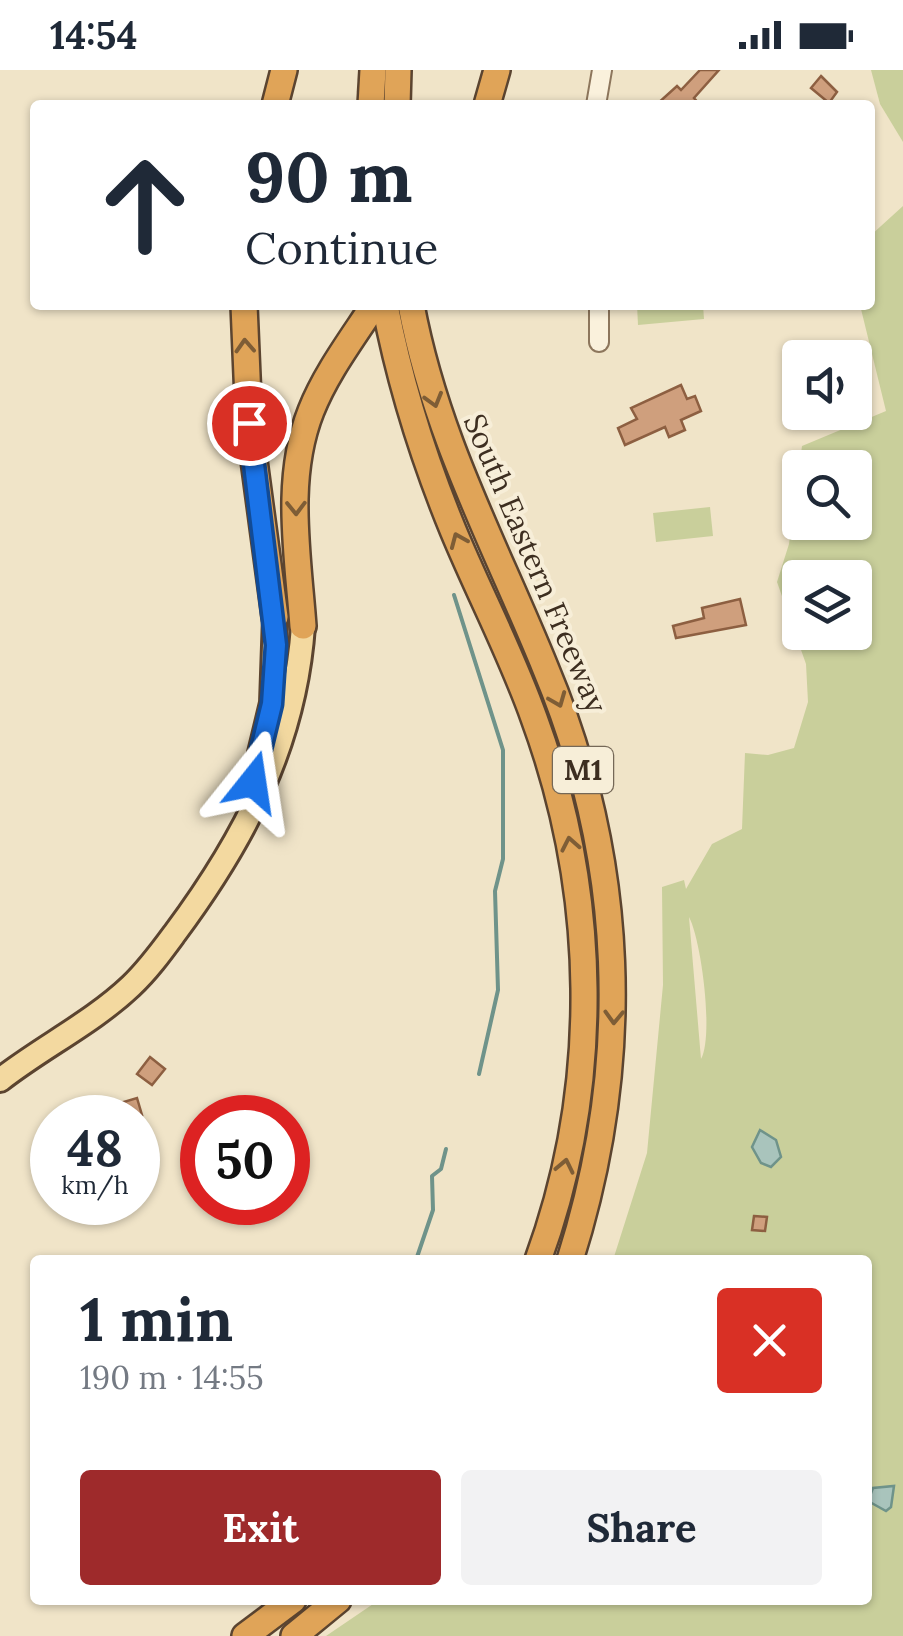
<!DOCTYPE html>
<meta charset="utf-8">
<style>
:root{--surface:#fff;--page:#f2f2f3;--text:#1f2937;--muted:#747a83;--accent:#9e2a2b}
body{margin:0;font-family:Lora,serif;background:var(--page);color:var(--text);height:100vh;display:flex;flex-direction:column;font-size:38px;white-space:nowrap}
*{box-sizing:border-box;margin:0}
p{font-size:32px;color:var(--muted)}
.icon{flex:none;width:55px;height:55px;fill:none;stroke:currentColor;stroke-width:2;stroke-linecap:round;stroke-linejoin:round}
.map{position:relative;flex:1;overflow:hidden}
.drawer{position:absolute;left:30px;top:1185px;width:842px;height:350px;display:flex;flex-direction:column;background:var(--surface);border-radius:10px;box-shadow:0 2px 8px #0004}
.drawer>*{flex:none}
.hud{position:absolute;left:30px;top:30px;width:845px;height:210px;border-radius:10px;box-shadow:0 2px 8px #0004;background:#fff;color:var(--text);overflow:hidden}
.controls{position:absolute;left:782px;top:270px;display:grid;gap:20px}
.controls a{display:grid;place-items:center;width:90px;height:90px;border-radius:10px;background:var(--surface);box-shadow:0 2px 8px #0004;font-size:50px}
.speed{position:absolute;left:30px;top:1025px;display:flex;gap:20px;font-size:50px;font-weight:700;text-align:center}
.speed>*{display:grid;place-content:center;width:130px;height:130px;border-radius:50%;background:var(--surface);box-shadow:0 2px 8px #0004;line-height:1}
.speed small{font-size:25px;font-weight:400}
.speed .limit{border:15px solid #d22;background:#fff;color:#111}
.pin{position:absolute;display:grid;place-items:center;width:85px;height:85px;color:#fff;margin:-42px;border:5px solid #fff;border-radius:50%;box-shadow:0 2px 10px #0007}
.me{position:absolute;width:110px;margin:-55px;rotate:15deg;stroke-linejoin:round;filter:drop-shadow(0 0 8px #0008)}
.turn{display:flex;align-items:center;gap:35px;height:210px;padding:0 50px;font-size:45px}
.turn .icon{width:130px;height:130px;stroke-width:2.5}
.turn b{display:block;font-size:70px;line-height:85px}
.round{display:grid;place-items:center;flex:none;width:105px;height:105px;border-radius:10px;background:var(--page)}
.summary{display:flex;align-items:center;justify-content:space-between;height:170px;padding:0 50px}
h1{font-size:60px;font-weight:800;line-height:75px}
.primary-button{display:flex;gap:20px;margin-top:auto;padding:20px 50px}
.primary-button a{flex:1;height:115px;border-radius:10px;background:var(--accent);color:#fff;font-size:40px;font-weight:800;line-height:115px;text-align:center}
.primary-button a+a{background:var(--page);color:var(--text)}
.status{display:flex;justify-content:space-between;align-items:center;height:70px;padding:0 50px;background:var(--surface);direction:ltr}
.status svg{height:28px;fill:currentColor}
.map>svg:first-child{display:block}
</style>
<div class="status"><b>14:54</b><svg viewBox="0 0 49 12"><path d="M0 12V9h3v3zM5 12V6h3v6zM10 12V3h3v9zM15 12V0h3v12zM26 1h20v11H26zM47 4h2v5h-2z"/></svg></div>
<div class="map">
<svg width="903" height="1566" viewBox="0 0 903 1566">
<rect width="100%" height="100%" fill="#f0e4c8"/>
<!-- green -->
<g fill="#c9cf9b" fill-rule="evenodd">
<polygon points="871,0 903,0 903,72 880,34"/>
<path d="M903,136V1566H326L379,1530H868V1190H613L647,1083L663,915L662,817L684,810L686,819L712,774L742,759L745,683L768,685L794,678L808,632L806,594L777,512L789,474L802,376L886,341L860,235H870V166ZM800,398H855V452H800ZM800,508H855V562H800ZM689,847C701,869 714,965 701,989Z"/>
<polygon points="637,235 703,235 704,249 638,255"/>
<polygon points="710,437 713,466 656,472 653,443"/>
</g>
<!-- water -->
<g fill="#a9c4bc" stroke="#6f938a" stroke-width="2.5">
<polygon points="760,1060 776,1070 781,1087 771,1097 761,1093 752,1077"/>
<polygon points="894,1416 891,1437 886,1441 868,1431 873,1418"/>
</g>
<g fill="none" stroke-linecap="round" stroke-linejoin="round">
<!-- stream -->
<g stroke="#6f938a" stroke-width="4">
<polyline points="454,525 503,680 503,789 495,821 498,920 479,1004"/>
<polyline points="416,1190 433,1140 432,1106 441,1099 446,1079"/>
</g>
</g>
<!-- building -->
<g fill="#cf9f7d" stroke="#8d5f41" stroke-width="2.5">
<polygon points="700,0 719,0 694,28 700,35 656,35 677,16 681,20"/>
<polygon points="821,6 837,22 829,33 811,18"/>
<polygon points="681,315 687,329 695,326 701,341 681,350 685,360 669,367 665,357 625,375 618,358 637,349 631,338"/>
<polygon points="800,317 800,336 791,338 786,322"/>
<polygon points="740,529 746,555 676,568 673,556 704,548 702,538"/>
<polygon points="150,987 165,999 152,1015 137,1004"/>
<polygon points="137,1028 142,1045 80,1048 80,1045"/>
<polygon points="754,1146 767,1147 765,1161 752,1160"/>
</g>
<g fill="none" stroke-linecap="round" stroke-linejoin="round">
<defs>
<g id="minor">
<polyline points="596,35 602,0"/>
<polyline points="599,272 599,235"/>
</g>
<g id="major">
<polyline points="253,712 272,633 275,547"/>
<path d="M0,1010C42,977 92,953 131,916C148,900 161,882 175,863C244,770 295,674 303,556"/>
</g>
<g id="highway">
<polyline points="275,35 284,0"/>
<polyline points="371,35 373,0"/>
<polyline points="397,35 398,0"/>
<polyline points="487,35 497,0"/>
<polyline points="244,235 249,353 275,547"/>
<path d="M385,235C400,313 423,387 453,460C479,523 511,583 534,648C598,822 602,1015 538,1190"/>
<path d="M411,235C436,368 495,474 545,597C626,790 633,991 570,1190"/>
<path d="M303,556C298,486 284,409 311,341C326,303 352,269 374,235"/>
<polyline points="245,1566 293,1530"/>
<polyline points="294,1566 338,1530"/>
</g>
</defs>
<!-- minor casing -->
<use href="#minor" stroke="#8d765c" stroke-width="22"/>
<!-- major casing -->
<use href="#major" stroke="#5b4430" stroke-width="28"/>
<!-- highway casing -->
<use href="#highway" stroke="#5b4430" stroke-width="30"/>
<!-- minor -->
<use href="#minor" stroke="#faf1dc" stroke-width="18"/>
<!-- major -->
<use href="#major" stroke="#f3d9a0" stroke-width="22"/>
<!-- highway -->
<use href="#highway" stroke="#e0a458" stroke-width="25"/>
</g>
<!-- one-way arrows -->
<defs><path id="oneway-chevron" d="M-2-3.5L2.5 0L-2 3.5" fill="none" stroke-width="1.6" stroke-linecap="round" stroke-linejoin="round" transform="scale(2.5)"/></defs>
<g stroke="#7e5d36">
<use href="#oneway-chevron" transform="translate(245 276) rotate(-93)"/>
<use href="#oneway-chevron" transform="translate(434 330) rotate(74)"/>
<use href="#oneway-chevron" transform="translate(296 438) rotate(89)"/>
<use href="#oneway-chevron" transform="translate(458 470) rotate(-113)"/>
<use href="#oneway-chevron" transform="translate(558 630) rotate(68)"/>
<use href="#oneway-chevron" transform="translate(570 774) rotate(-101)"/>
<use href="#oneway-chevron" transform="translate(614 947) rotate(92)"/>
<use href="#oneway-chevron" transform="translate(565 1096) rotate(-78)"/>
</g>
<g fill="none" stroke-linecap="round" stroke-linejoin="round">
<defs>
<polyline id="route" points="249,353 276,575 272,634 253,712"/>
</defs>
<!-- route casing -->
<use href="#route" stroke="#114b97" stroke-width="25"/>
<!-- route -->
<use href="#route" stroke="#1a73e8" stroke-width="18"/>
</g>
<g text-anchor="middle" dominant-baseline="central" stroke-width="8" stroke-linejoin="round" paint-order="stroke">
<!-- shield labels -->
<rect fill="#f7eed8" stroke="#756857" stroke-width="2.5" x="553" y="677" width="60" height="46" rx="8"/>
<g font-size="28" font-weight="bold" fill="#3d2e20">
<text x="583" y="700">M1</text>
</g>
<!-- street labels -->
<g font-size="30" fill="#3d2e20" stroke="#f7eed8">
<text transform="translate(536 493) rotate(67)">South Eastern Freeway</text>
</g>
</g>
</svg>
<div class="controls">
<a><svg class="icon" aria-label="sound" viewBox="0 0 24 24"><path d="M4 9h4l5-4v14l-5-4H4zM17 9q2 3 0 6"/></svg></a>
<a><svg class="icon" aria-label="search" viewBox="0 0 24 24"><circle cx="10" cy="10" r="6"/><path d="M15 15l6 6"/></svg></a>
<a><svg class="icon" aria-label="layers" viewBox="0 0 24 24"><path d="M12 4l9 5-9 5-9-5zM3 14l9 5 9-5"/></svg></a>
</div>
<div class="speed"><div>48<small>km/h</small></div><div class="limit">50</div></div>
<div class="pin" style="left:249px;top:353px;background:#d93025"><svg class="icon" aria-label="arrive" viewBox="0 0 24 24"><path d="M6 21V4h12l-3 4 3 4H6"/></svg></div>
<svg class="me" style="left:253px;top:712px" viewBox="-20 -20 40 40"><path d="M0-17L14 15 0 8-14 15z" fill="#1a73e8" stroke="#fff" stroke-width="4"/></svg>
<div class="hud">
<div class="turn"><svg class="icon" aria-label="ahead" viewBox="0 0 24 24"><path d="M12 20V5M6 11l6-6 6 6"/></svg><div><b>90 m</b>Continue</div></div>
</div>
<section class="drawer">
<div class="summary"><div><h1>1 min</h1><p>190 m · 14:55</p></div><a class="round" style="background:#d93025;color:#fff"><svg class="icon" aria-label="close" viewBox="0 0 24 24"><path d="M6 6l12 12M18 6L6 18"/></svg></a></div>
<div class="primary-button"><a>Exit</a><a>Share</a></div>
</section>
</div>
